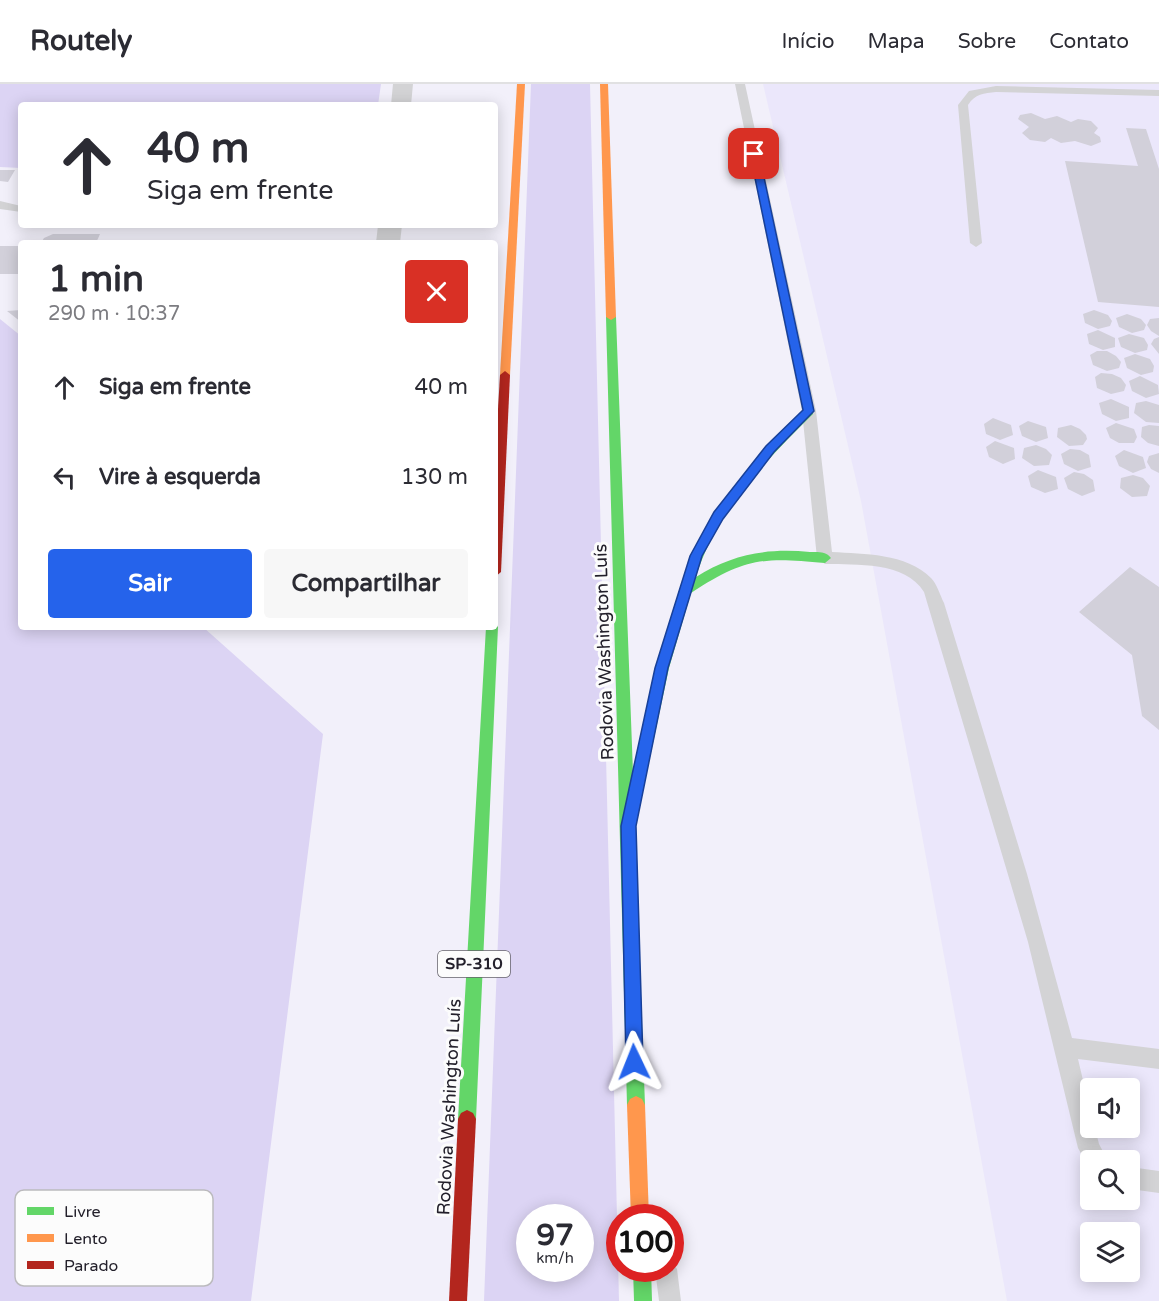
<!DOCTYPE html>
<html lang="pt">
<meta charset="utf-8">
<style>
:root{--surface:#fff;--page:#f7f7f7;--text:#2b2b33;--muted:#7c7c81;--line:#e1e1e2;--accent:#2563eb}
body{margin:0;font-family:"Varela Round",sans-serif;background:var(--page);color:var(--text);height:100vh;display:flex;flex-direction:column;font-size:22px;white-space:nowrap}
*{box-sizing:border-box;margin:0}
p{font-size:20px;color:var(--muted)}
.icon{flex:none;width:33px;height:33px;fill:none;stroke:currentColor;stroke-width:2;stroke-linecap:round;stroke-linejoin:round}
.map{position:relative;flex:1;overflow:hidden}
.sheet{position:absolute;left:18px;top:156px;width:480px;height:390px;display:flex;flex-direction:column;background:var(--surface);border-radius:6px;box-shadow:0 3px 15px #0003}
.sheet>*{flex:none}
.banner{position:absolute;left:18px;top:18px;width:480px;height:126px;border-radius:6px;box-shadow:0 3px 15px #0003;background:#fff;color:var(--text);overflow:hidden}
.fabs{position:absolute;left:1080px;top:994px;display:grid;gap:12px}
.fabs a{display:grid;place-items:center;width:60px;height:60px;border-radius:6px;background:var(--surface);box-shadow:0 3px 15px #0003;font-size:30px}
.speed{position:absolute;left:516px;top:1120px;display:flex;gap:12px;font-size:30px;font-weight:700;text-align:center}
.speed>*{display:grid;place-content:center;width:78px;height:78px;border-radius:50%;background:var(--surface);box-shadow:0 3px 15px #0003;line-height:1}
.speed small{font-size:15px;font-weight:400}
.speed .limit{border:9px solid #d22;background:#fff;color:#111}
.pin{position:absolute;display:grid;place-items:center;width:51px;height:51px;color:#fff;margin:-26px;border-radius:12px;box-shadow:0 3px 9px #0006}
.me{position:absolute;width:66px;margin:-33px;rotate:358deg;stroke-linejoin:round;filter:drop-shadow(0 0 4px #0008)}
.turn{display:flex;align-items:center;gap:21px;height:126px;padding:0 30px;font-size:27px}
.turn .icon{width:78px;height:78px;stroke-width:2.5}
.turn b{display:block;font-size:42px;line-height:51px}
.round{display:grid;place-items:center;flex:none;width:63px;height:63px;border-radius:6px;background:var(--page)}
.overview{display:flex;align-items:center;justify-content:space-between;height:102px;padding:0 30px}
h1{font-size:36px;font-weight:800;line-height:45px}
.action{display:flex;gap:12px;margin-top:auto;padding:12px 30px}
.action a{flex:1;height:69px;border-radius:6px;background:var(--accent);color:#fff;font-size:24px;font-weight:800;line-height:69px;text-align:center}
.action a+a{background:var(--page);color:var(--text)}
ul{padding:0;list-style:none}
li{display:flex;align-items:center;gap:18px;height:90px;padding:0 30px}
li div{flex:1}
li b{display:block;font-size:22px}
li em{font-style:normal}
header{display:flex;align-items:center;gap:36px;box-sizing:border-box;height:84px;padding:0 30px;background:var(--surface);border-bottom:2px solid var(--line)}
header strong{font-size:28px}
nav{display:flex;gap:33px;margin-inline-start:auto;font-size:21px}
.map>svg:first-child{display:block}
</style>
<header>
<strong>Routely</strong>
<nav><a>Início</a><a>Mapa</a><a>Sobre</a><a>Contato</a></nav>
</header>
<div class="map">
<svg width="1159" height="1217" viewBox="0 0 1159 1217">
<rect width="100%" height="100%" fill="#f2f0fa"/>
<!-- built -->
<path fill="#ebe7fb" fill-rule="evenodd" d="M763,0H1159V1217H1007L861,417ZM1090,1005H1130V1044H1090ZM1090,1077H1130V1116H1090ZM1090,1149H1130V1188H1090Z"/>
<!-- green -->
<g fill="#dcd4f4" fill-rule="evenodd">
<polygon points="0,0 381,0 378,21 21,21 21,84 0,83"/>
<path d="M531,0H590L619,1217H484ZM530,1134H580V1185H530Z"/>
<polygon points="0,235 21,252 21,543 203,543 323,650 251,1217 0,1217"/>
</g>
<!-- building -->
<g fill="#d2d0da">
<polygon points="1031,29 1045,35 1057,32 1071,38 1078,35 1091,37 1098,44 1094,49 1100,53 1101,58 1091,62 1075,57 1061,59 1051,54 1045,58 1030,56 1022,49 1029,43 1018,35 1020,31"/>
<polygon points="1126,44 1146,45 1159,85 1159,223 1098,218 1065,77 1138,82"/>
<polygon points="0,86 15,86 8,98 0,97"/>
<polygon points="53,150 100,150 96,159 41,159 44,154"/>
<rect x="0" y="162" width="21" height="28"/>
<polygon points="21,226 21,238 7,227"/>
<polygon points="1094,226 1108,231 1112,237 1110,242 1098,245 1085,239 1083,230"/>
<polygon points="1127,230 1141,235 1146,241 1144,246 1132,249 1119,243 1116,234"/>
<polygon points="1159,234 1159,252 1151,247 1147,241 1150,235"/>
<polygon points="1098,246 1115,254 1115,263 1103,266 1089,260 1087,250"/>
<polygon points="1129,250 1144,254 1148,261 1147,266 1135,269 1121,263 1118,254"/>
<polygon points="1159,253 1159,270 1151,260 1154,255"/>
<polygon points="1097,267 1107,267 1116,272 1121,278 1119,284 1107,287 1093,281 1090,271"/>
<polygon points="1135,270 1150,275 1154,282 1153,288 1141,291 1127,284 1124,274"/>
<polygon points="1101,289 1112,290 1121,294 1126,301 1124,307 1111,310 1097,304 1095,293"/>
<polygon points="1140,292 1158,301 1159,310 1146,314 1132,307 1129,297"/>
<polygon points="1111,315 1129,323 1129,334 1116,337 1102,330 1099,319"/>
<polygon points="1146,317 1159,321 1159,339 1146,338 1134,329 1136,319"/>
<polygon points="993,334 1011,341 1013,351 1000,356 986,350 984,340"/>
<polygon points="1028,337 1046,343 1048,354 1036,358 1022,352 1019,342"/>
<polygon points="1116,339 1134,345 1137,353 1134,359 1119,359 1110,354 1106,344"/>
<polygon points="1071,341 1080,345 1086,351 1087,355 1083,361 1069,362 1057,353 1058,344"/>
<polygon points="1149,341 1159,342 1159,362 1148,359 1141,353 1142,343"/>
<polygon points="995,357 1014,364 1015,375 1003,380 989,373 986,363"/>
<polygon points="1036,361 1046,365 1052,371 1049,381 1034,382 1022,374 1024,364"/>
<polygon points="1070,365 1080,366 1089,371 1091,383 1078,387 1064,380 1061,370"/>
<polygon points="1124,366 1143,373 1146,384 1133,389 1119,382 1115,372"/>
<polygon points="1159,369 1159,389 1151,385 1147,378 1149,372"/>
<polygon points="1038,386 1056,393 1058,405 1045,409 1031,403 1028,392"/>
<polygon points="1074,388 1084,390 1093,396 1095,407 1082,412 1068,405 1064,394"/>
<polygon points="1133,391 1143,394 1150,402 1147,412 1132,413 1120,404 1121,394"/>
<polygon points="1130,483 1159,503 1159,646 1142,632 1132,571 1079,528"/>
</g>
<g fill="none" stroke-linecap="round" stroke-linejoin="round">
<!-- lane -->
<g fill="#d3d3d5" fill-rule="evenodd">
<path d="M735,0H745L816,327L832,468C864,470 906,469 931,494C937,500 940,511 944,519L1027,790L1072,954L1159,965V985L1078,975L1090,1026V1044H1095L1099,1060L1108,1077H1090V1085L1078,1064L1028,858L924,508C905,477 856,481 825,480L817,474L802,327Z"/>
<path d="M996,2L1159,6V12L996,8C984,9 975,10 968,21L982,159L976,163L970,159L958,21L969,7Z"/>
<polygon points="0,117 21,122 21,128 0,125"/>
<polygon points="1130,1083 1159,1087 1159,1109 1130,1105"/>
<polygon points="670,1176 677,1185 681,1217 659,1217 655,1185 670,1185"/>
</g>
<!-- street -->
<g fill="#d3d3d5" fill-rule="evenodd">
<polygon points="393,0 413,0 411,21 391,21"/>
<polygon points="378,141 402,141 400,159 376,159"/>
</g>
<!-- fast -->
<g fill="#63d668" fill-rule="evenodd">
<path d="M611,230L616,233L633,689L655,584L690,472L714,429L766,362L805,324H813V330C766,376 715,429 696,493C732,470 767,464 810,468C818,468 826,467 831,474L825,479C762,473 745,474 691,509L669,584L646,692L644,697L639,698L633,694L645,1021L642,1027L636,1030L630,1027L627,1021L606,233Z"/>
<polygon points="495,539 498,543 476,1035 473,1041 467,1044 461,1041 458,1035 486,543 495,543"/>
<polygon points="633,1185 651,1185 652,1217 634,1217"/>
</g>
<!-- slow -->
<g fill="#ff974d" fill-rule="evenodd">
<polygon points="517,0 525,0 510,291 505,295 500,291"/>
<polygon points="600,0 608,0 616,233 611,236 606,233"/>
<polygon points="636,1012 642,1015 645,1021 649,1134 631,1134 627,1021 630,1015"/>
</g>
<!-- jam -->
<g fill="#b3261e" fill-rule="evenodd">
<polygon points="505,287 510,291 501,488 495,493 495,375 500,291"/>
<polygon points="467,1026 473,1029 476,1035 467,1217 449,1217 458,1035 461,1029"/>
</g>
</g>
<!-- route -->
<polygon fill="#2563eb" stroke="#184099" stroke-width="1.5" points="754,67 759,70 814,327 774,368 723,435 702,472 668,584 636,742 643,978 640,983 634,986 628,983 626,978 621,742 655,584 690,472 714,428 766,362 803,326 750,70"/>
<g text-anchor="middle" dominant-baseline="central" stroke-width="6" stroke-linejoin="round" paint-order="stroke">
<!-- shield labels -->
<rect fill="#fcfcfc" stroke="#64626a" stroke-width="1.5" x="438" y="867" width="72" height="26" rx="4.5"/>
<g font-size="16" font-weight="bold" fill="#23202b">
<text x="474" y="880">SP-310</text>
</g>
<!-- street labels -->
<g font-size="18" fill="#23202b" stroke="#fcfcfc">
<text transform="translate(604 568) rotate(-92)">Rodovia Washington Luís</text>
<text transform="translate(449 1023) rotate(-87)">Rodovia Washington Luís</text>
</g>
</g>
<!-- legend -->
<rect x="15" y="1106" width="198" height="96" rx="9" fill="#fcfcfc" stroke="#bbbabd" stroke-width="1.5"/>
<rect x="27" y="1123" width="27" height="8" fill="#63d668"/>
<rect x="27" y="1150" width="27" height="8" fill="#ff974d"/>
<rect x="27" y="1177" width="27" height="8" fill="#b3261e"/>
<g font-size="16" fill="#23202b">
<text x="64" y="1133">Livre</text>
<text x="64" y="1160">Lento</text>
<text x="64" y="1187">Parado</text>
</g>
</svg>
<div class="fabs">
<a><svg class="icon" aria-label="sound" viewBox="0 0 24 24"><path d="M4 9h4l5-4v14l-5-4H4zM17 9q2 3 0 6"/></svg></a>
<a><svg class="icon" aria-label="search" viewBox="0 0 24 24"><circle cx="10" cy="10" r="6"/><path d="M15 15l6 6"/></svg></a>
<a><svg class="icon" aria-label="layers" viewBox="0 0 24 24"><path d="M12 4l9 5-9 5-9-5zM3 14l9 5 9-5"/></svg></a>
</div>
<div class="speed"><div>97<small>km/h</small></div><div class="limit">100</div></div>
<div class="pin" style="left:754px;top:70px;background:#d93025"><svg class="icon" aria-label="arrive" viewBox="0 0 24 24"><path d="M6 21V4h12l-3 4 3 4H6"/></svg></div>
<svg class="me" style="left:634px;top:978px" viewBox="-20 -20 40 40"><path d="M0-17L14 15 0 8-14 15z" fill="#2563eb" stroke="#fff" stroke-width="4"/></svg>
<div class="banner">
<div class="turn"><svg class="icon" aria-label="ahead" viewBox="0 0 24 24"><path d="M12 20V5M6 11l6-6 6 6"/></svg><div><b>40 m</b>Siga em frente</div></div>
</div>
<section class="sheet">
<div class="overview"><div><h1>1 min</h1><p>290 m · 10:37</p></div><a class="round" style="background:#d93025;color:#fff"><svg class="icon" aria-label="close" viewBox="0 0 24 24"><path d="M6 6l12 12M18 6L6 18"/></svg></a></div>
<ul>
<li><svg class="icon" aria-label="ahead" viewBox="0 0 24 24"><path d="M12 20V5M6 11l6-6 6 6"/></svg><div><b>Siga em frente</b></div><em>40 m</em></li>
<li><svg class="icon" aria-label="left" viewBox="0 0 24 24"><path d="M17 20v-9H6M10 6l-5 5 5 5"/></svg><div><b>Vire à esquerda</b></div><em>130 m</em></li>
</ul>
<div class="action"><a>Sair</a><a>Compartilhar</a></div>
</section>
</div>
